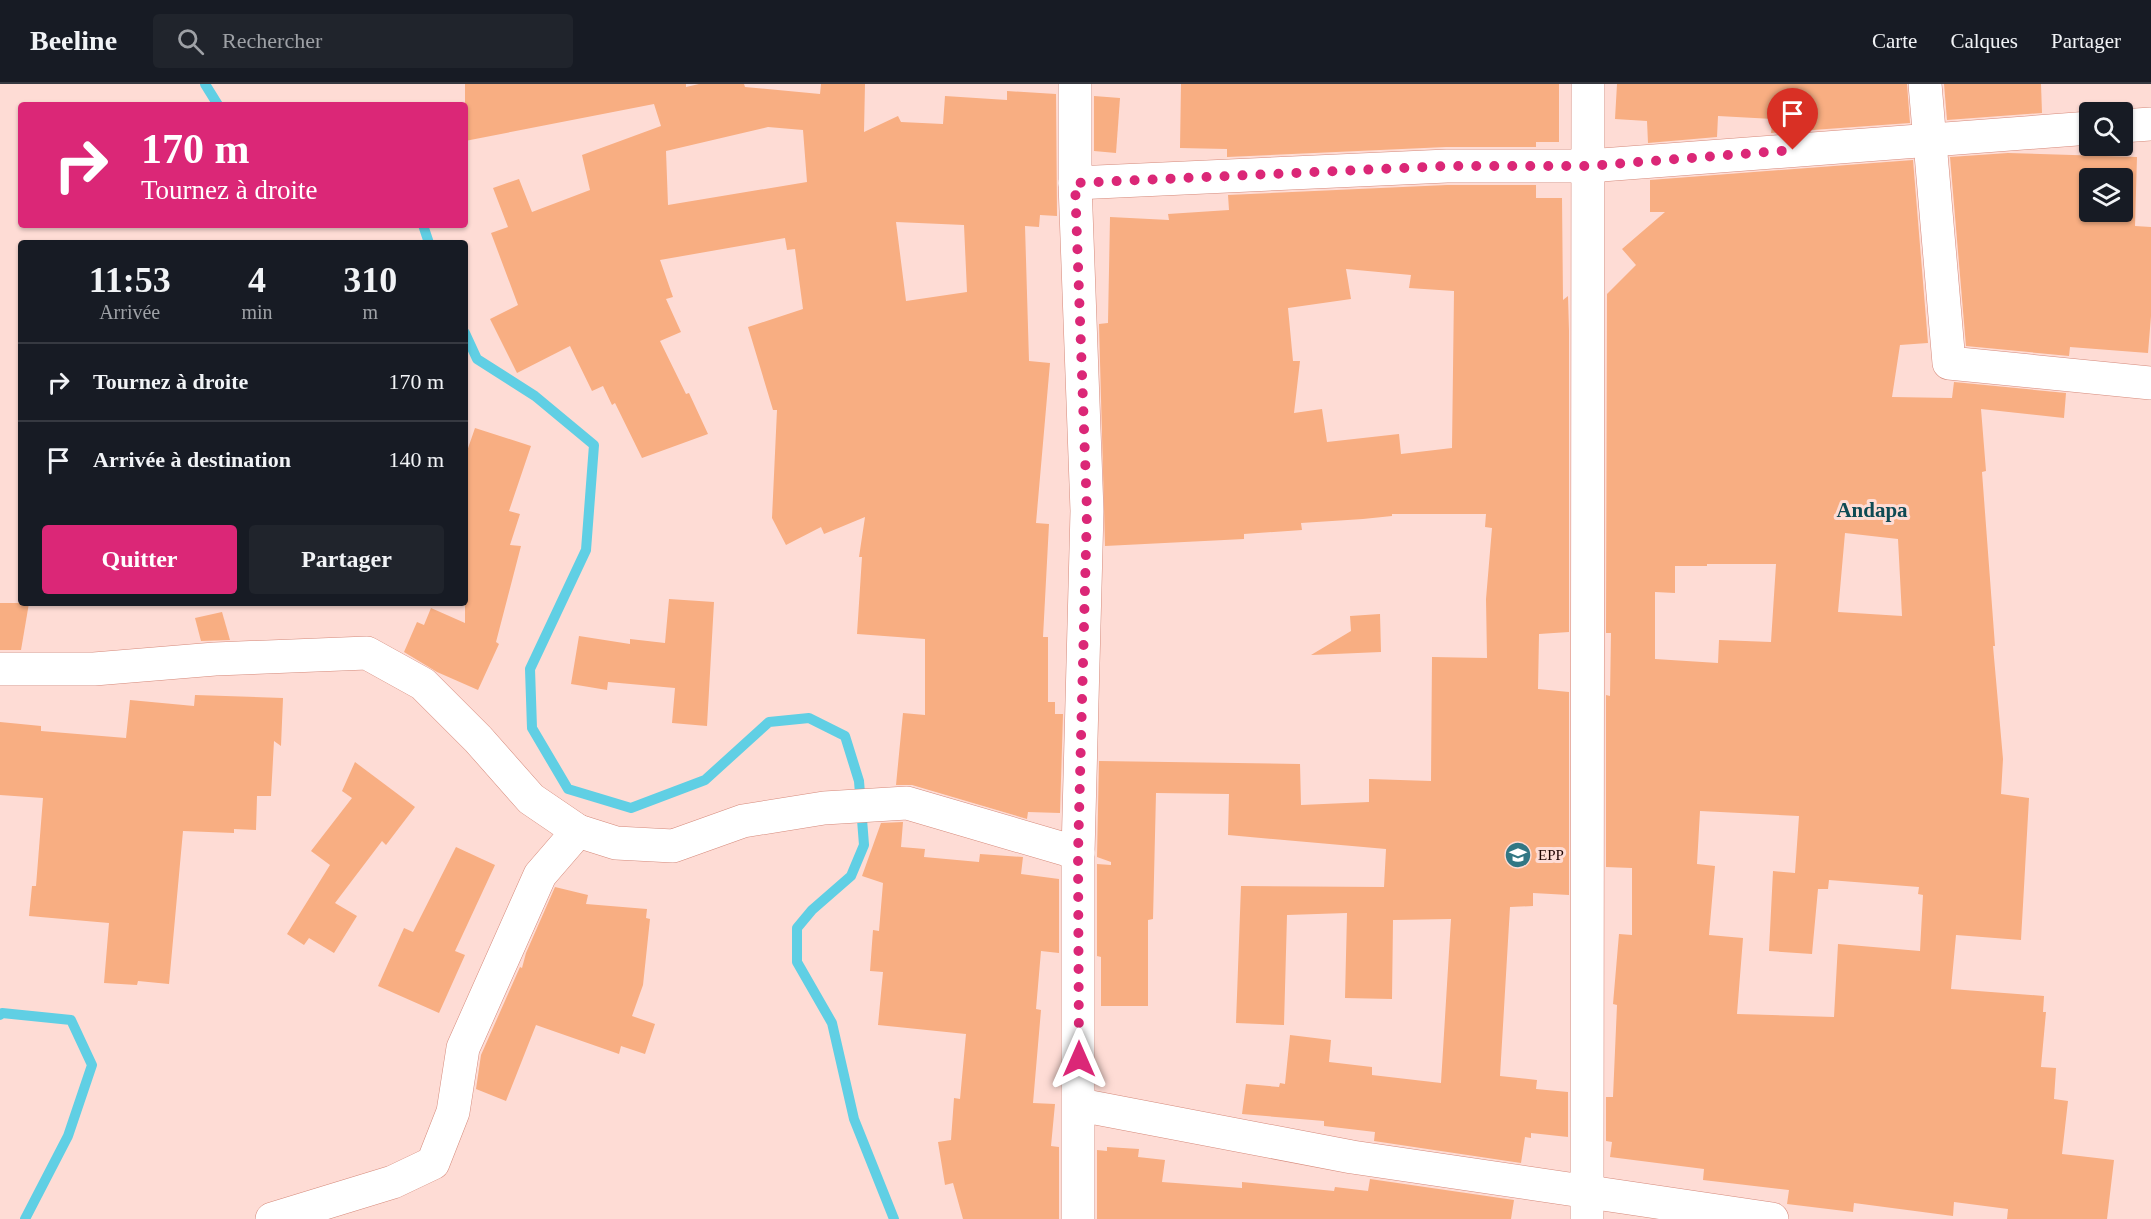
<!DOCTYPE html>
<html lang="fr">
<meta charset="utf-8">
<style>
:root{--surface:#171b24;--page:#20242c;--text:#f1f3f6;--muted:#9ea1a6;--line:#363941;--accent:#db2777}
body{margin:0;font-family:"Times New Roman",serif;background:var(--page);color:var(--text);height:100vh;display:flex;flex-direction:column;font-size:22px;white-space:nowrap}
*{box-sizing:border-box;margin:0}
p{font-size:20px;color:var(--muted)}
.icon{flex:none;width:33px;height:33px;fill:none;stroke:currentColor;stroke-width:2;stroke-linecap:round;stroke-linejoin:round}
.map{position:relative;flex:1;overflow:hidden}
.details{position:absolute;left:18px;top:156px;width:450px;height:366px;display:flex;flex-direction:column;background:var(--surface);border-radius:6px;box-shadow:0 2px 4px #0004}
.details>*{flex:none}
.banner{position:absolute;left:18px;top:18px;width:450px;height:126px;border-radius:6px;box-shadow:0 2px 4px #0004;background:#db2777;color:#fff;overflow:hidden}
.controls{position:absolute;left:2079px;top:18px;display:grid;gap:12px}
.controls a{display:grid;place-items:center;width:54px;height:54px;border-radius:6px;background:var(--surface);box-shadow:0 2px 4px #0004;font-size:30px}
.pin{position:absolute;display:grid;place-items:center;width:51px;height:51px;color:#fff;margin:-62px -26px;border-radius:50% 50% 50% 0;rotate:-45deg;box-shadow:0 0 6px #0007}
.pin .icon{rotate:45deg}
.me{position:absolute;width:66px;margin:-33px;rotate:0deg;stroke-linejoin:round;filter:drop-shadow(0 0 4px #0008)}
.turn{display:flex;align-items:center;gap:21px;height:126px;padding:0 24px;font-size:27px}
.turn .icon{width:78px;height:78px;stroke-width:2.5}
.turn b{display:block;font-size:42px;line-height:51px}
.eta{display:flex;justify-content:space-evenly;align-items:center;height:102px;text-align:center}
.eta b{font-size:36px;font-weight:700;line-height:42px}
.action{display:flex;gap:12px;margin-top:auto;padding:12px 24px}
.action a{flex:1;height:69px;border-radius:6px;background:var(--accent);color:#fff;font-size:24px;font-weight:700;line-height:69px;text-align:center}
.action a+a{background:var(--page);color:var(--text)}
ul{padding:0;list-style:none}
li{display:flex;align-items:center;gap:18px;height:78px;padding:0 24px;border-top:2px solid var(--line)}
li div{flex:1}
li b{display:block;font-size:22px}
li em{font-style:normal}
header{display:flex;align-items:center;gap:36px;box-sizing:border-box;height:84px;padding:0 30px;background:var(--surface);border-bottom:2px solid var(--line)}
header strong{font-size:28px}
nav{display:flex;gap:33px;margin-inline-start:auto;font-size:21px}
.search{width:420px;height:54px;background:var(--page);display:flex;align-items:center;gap:15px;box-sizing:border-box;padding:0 21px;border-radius:6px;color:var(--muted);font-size:22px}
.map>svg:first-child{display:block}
</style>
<header>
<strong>Beeline</strong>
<div class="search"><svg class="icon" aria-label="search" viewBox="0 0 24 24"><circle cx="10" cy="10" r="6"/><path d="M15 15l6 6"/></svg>Rechercher</div>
<nav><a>Carte</a><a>Calques</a><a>Partager</a></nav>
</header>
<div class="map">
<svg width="2151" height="1135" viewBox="0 0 2151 1135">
<rect width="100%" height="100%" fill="#fedcd5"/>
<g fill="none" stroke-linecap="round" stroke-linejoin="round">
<!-- stream -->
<g stroke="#60cfe4" stroke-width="10">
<polyline points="205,0 218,21"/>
<polyline points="423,141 429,159"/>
<polyline points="465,249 477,275 535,312 594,361 586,466 530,585 532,644 568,705 631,724 705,696 769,638 809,634 845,652 859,697 864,761 851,792 812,826 797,844 797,878 832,939 854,1035 894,1135"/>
<polyline points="0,931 2,929 71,936 92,981 68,1052 25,1135"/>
</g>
</g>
<!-- building -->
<g fill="#f8ae82" fill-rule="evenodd">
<path d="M465,0H686V3L699,0H744L745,3L820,10L821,0H865L864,48L898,32L901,38L943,40L945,12L1007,16V7L1056,10L1057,132L1040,131L1039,143L1025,142L1029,277L1050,279L1036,439L1049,440L1043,553H1048V618H1055V630H1063L1060,729L1028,728L1027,735L912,701H896L903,629L925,631V555L857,550L862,473H859L865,433L824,450L821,443L786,461L772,434L777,326H773L748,243L803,225L795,165L787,166L785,154L660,176L673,213L666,215L681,248L660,257L686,310L689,309L708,350L642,374L615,319L612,321L603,302L592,307L570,262L517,289L490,235L518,221L491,149L508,143L493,104L519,95L532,128L590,106L582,71L661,42L654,20L465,57ZM768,43L803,46L807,98L668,121L666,67ZM896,138L964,141L967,208L906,217Z"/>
<polygon points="1181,0 1559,0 1559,58 1536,58 1536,63 1446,63 1227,73 1227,65 1180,64"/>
<polygon points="1617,0 1907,0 1910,39 1771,49 1773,35 1718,32 1717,53 1648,59 1647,37 1615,35"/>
<polygon points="1944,0 2041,0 2042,29 1947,36"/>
<polygon points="1094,12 1120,14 1116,69 1094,67"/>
<path d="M2008,69L2137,73L2135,142L2151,143V232L2148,269L2070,263L2069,272L1966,262L1950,73ZM2090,94H2122V128H2090Z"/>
<path d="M1913,76L1928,259L1900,261L1892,313L1952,314L1954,298L2066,309L2064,334L1981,325L1986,387L1982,388L1995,562H1993L2003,675L2001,710L2029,714L2021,856L1956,851L1951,905L2044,912L2043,928H2046L2041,983L2056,984L2054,1015L2068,1017L2062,1070L2114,1076L2107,1135H2007L2008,1125L1954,1118L1953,1132L1854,1119L1853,1128L1787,1120L1789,1106L1703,1096L1704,1085L1610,1073L1612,1058L1606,1057V1013H1613L1617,921L1613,920L1619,850L1632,851V784L1606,783V611L1610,612L1611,549H1606L1607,210L1636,181L1622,165L1665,128H1650V96ZM1845,449L1898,455L1902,532L1838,528ZM1707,480H1776L1771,558L1719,556L1718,579L1655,575V508L1675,509V482H1707ZM1700,727L1799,732L1795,789L1773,787L1769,867L1812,870L1818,805H1828L1829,796L1919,803L1918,810L1923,811L1920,867L1838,860L1834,933L1737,930L1743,854L1709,851L1715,782L1697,780Z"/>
<path d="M1447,101H1536V114H1562L1563,216L1568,212L1569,247V548L1539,550L1538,605L1569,608V811L1533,809V822L1510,823L1500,992L1537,996L1536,1005L1568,1008V1053L1531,1049V1054L1525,1053L1521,1079L1374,1057L1375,1048L1324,1042V1037L1242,1030L1246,1000L1279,1003L1280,999L1285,1000L1290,951L1331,956L1329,978L1372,983V991L1441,999L1451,835L1393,836L1392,915L1345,914L1347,829L1287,831L1284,941L1236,939L1241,802L1384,803L1386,765L1228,751L1229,710L1156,709L1153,835L1148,836V922H1101V873L1097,872V780L1111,781V778L1097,773L1099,677L1300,680L1301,721L1369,718V695L1431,697L1432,573L1487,574L1486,515L1492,444L1485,443L1486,430H1392V432L1363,435L1301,439L1302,446L1244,450V455L1105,462L1099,240L1108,239L1110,133L1169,136L1168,130L1229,126L1228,111ZM1346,185L1411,191L1409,204L1454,207L1452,364L1401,370L1399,350L1327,358L1322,325L1294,329L1300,277H1293L1288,224L1351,215Z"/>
<polygon points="475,344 531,362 509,427 520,430 510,461 521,462 496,558 499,560 478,606 437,588 404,568 417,538 424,541 431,524 465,539 465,373"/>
<polygon points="669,515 714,518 707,642 672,639 675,604 608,598 607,606 571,600 579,552 630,560 630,555 665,559"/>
<polygon points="0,519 29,519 21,566 0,566"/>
<polygon points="222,528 230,556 201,557 195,534"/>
<polygon points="1380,530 1381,568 1311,571 1351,547 1350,532"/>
<polygon points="195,611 283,614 281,662 274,657 271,712 257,712 256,746 234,745 234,749 183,747 169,900 138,897 137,901 104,899 109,839 29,832 32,802 36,802 43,714 0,711 0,638 41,642 41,647 126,654 130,616 194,622"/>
<polygon points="355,678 415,723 386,761 382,757 335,819 357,832 334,869 309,854 304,861 287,850 330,781 311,767 352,714 342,707"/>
<polygon points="903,738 901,763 925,765 924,773 979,778 980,770 1023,773 1021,790 1059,795 1059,869 1041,867 1036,925 1041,926 1033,1019 1055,1020 1051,1062 1059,1063 1059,1135 963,1135 953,1099 945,1101 938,1058 951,1056 954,1014 960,1015 966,950 878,941 883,888 870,887 873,846 879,847 883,799 862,792 881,739"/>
<polygon points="456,763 495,781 455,867 465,871 439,929 378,902 404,844 413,848"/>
<polygon points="555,803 588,811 586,820 647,825 646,834 650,835 643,901 632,932 655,940 645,970 621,962 619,970 536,941 506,1017 476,1005 481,971 520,883 522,884 526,869"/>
<polygon points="1107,1063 1139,1065 1138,1073 1165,1076 1162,1098 1242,1104 1242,1098 1334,1107 1335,1103 1368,1107 1370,1095 1514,1116 1511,1135 1097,1135 1097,1066 1107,1067"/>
</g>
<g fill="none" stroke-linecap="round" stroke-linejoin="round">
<defs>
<g id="street">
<polyline points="1075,0 1075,99 1087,427 1078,769 1078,1135"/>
<polyline points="1925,0 1949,279 2151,299"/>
<polyline points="2122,42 2151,40"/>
<polyline points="1075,99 1447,82 1588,82 2090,44"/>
<polyline points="0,585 94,585 215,575 367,569 423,600 478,655 531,715 578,747 616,759 673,762 743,737 824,724 907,719 1078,769"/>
<polyline points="1080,1021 1352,1073 1772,1135"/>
<polyline points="272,1135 393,1098 433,1079 453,1028 463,964 540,791 578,747"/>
<polyline points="1587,1135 1588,0"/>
</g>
</defs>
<!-- street casing -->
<use href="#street" stroke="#d5897a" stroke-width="34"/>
<!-- street -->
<use href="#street" stroke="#fff" stroke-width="33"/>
</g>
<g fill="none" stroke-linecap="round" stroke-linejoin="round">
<!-- route -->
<polyline stroke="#db2777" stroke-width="10" stroke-dasharray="0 18" points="1079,975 1078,770 1087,427 1075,99 1447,82 1588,82 1793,66"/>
</g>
<!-- icons -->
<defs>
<symbol id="school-disc" viewBox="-11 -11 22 22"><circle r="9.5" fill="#317784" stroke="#fedcd5"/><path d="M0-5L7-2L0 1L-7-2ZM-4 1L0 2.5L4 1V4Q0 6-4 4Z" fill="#fff"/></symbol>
</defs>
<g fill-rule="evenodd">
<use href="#school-disc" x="1503" y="756" width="30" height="30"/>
</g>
<g text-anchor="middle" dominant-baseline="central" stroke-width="6" stroke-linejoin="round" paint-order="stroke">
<!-- poi labels -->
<g font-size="15" fill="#1e0402" stroke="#fedcd5" text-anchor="start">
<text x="1538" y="771">EPP</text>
</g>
<!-- district labels -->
<g font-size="21" font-weight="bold" fill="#0e4a54" stroke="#fedcd5">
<text x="1872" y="426">Andapa</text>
</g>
</g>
</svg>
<div class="controls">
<a><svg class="icon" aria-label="search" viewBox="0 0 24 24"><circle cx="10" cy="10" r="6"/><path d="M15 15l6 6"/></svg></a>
<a><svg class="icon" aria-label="layers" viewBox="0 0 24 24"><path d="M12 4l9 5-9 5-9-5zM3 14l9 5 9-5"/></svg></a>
</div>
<div class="pin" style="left:1793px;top:66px;background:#d93025"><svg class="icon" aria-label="arrive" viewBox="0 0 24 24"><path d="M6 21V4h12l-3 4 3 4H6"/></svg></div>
<svg class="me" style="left:1079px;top:975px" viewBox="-20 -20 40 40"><path d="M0-17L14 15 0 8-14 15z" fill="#db2777" stroke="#fff" stroke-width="4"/></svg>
<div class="banner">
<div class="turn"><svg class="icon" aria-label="right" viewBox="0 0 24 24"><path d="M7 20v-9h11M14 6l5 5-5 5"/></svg><div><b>170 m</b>Tournez à droite</div></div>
</div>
<section class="details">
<div class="eta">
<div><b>11:53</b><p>Arrivée</p></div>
<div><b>4</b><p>min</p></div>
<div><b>310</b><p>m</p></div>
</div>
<ul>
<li><svg class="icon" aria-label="right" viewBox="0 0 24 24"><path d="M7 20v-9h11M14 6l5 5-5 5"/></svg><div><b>Tournez à droite</b></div><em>170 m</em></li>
<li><svg class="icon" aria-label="arrive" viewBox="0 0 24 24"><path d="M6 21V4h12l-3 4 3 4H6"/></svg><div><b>Arrivée à destination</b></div><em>140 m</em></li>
</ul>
<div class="action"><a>Quitter</a><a>Partager</a></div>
</section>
</div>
